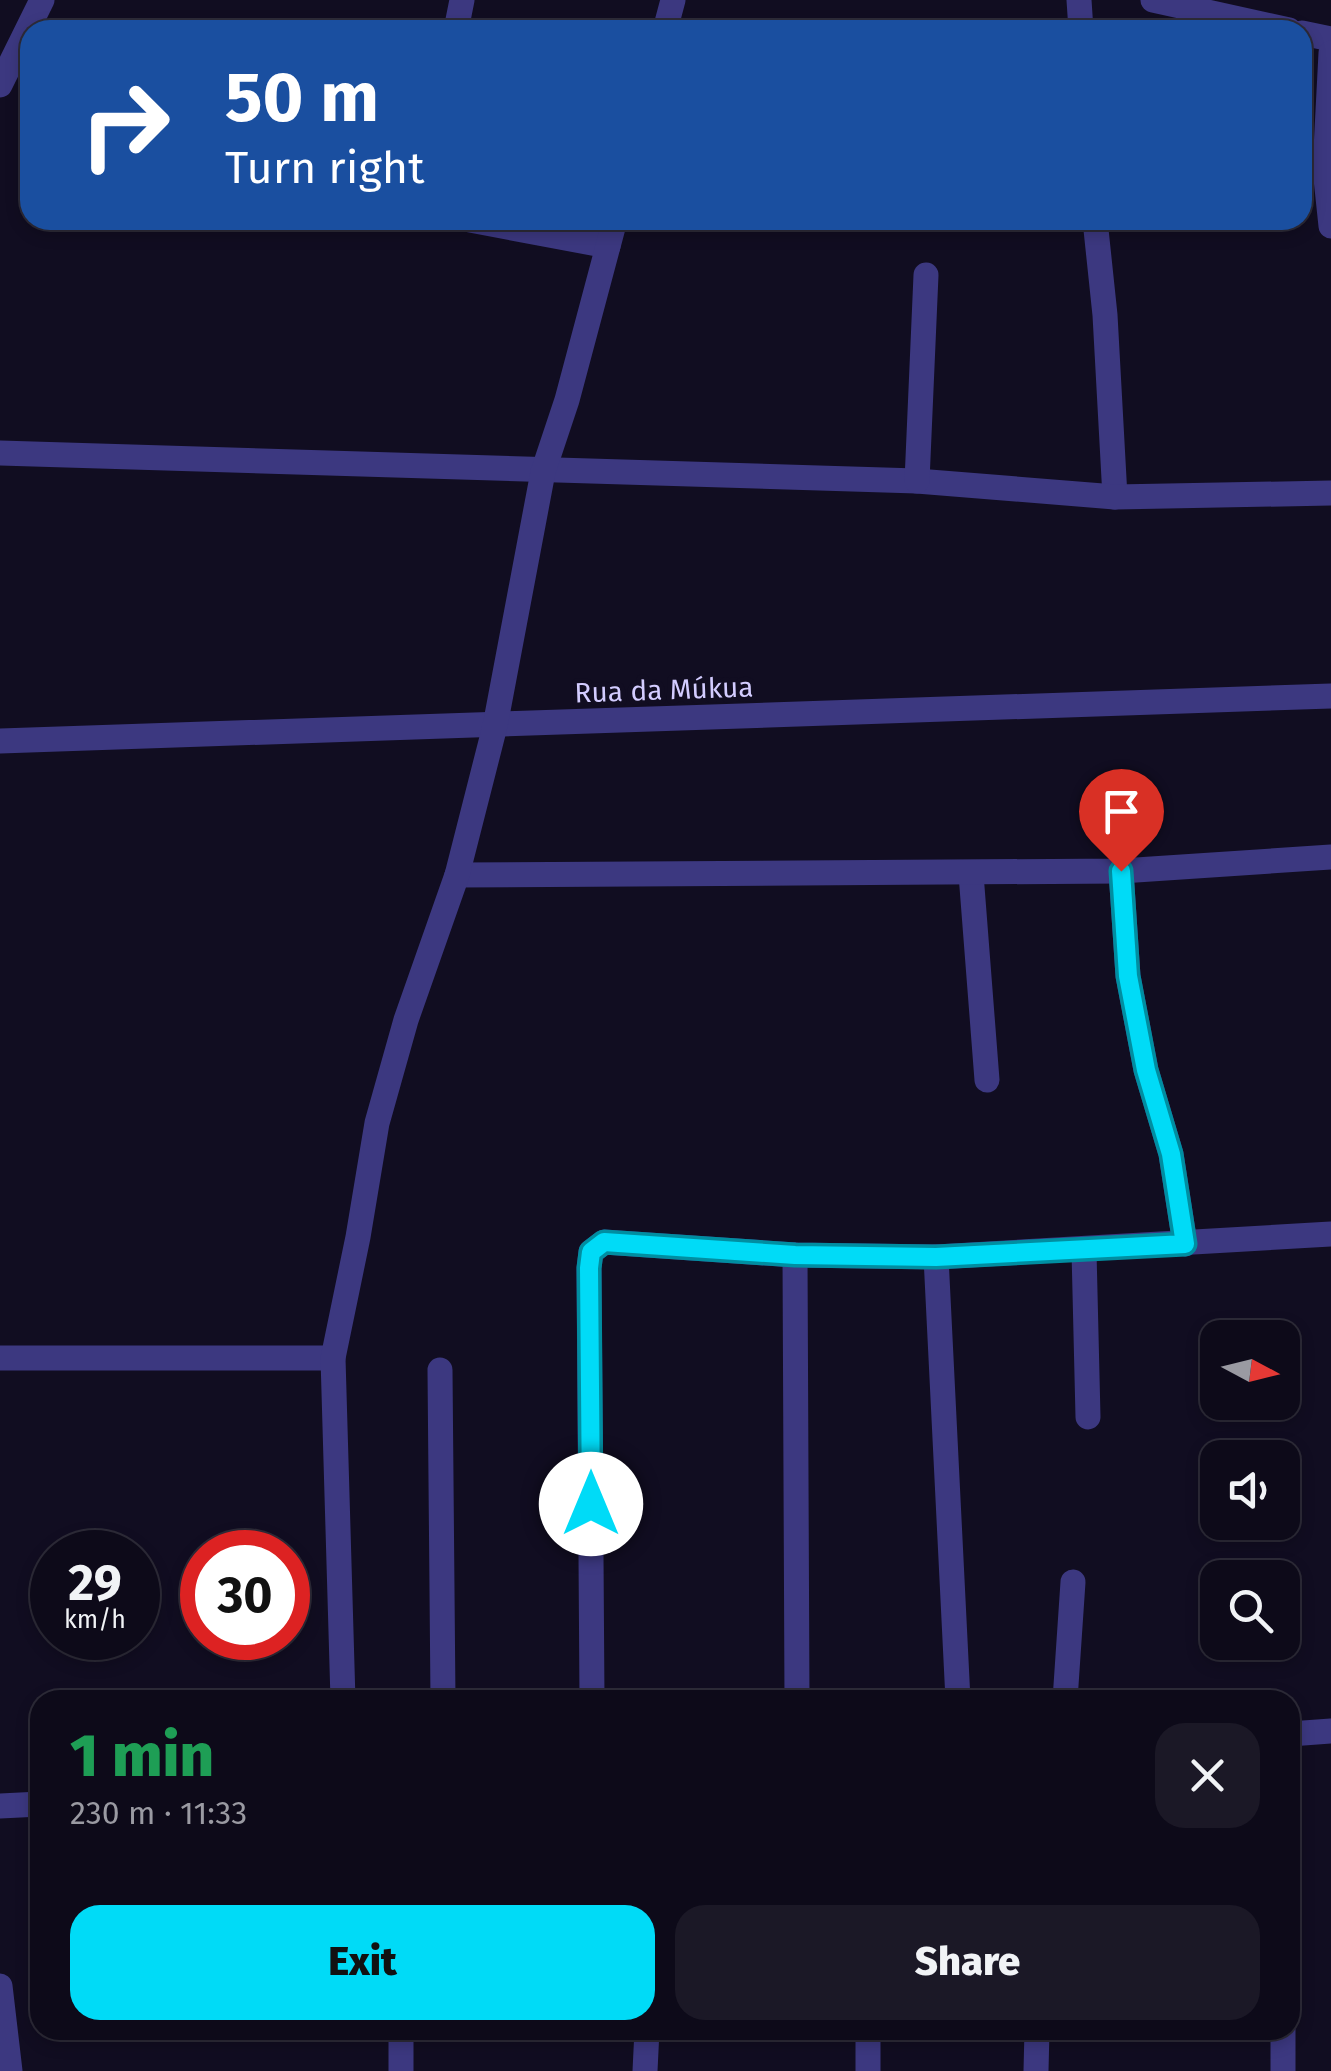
<!DOCTYPE html>
<meta charset="utf-8">
<style>
:root{--surface:#0d0a19;--page:#1b1826;--text:#f1f3f6;--muted:#9a9aa2;--line:#2d2b38;--accent:#00dbf7}
body{margin:0;font-family:"Fira Sans",sans-serif;background:var(--page);color:var(--text);height:100vh;display:flex;flex-direction:column;font-size:38px;white-space:nowrap}
*{box-sizing:border-box;margin:0}
p{font-size:32px;color:var(--muted)}
.icon{flex:none;width:55px;height:55px;fill:none;stroke:currentColor;stroke-width:2;stroke-linecap:round;stroke-linejoin:round}
.map{position:relative;flex:1;overflow:hidden}
.panel{position:absolute;left:30px;top:1690px;width:1270px;height:350px;display:flex;flex-direction:column;background:var(--surface);border-radius:30px;box-shadow:0 5px 15px #0003,0 0 0 2px var(--line)}
.panel>*{flex:none}
.banner{position:absolute;left:20px;top:20px;width:1292px;height:210px;border-radius:30px;box-shadow:0 5px 15px #0003,0 0 0 2px var(--line);background:#1a4fa0;color:#fff;overflow:hidden}
.needle{width:65px;rotate:97deg}
.controls{position:absolute;left:1200px;top:1320px;display:grid;gap:20px}
.controls a{display:grid;place-items:center;width:100px;height:100px;border-radius:20px;background:var(--surface);box-shadow:0 5px 15px #0003,0 0 0 2px var(--line);font-size:50px}
.speed{position:absolute;left:30px;top:1530px;display:flex;gap:20px;font-size:50px;font-weight:700;text-align:center}
.speed>*{display:grid;place-content:center;width:130px;height:130px;border-radius:50%;background:var(--surface);box-shadow:0 5px 15px #0003,0 0 0 2px var(--line);line-height:1}
.speed small{font-size:25px;font-weight:400}
.speed .limit{border:15px solid #d22;background:#fff;color:#111}
.pin{position:absolute;display:grid;place-items:center;width:85px;height:85px;color:#fff;margin:-102px -42px;border-radius:50% 50% 50% 0;rotate:-45deg;box-shadow:0 0 10px #0007}
.pin .icon{rotate:45deg}
.me{position:absolute;width:110px;margin:-55px;rotate:0deg;stroke-linejoin:round;filter:drop-shadow(0 0 8px #0008)}
.turn{display:flex;align-items:center;gap:35px;height:210px;padding:0 40px;font-size:45px}
.turn .icon{width:130px;height:130px;stroke-width:2.5}
.turn b{display:block;font-size:70px;line-height:85px}
.round{display:grid;place-items:center;flex:none;width:105px;height:105px;border-radius:30px;background:var(--page)}
.head{display:flex;align-items:center;justify-content:space-between;height:170px;padding:0 40px}
h1{font-size:60px;font-weight:800;line-height:75px;color:#1e9e55}
.button{display:flex;gap:20px;margin-top:auto;padding:20px 40px}
.button a{flex:1;height:115px;border-radius:30px;background:var(--accent);color:#111;font-size:40px;font-weight:800;line-height:115px;text-align:center}
.button a+a{background:var(--page);color:var(--text)}
.map>svg:first-child{display:block}
</style>
<div class="map">
<svg width="1331" height="2071" viewBox="0 0 1331 2071">
<rect width="100%" height="100%" fill="#110d21"/>
<g fill="none" stroke-linecap="round" stroke-linejoin="round">
<!-- minor -->
<g stroke="#3c3880" stroke-width="25">
<polyline points="1079,0 1081,30"/>
<polyline points="1153,0 1289,30"/>
<polyline points="456,30 462,0"/>
<polyline points="665,30 673,0"/>
<polyline points="1302,33 1331,39"/>
<polyline points="1331,53 1325,169 1331,226"/>
<polyline points="0,85 42,0"/>
<polyline points="470,220 608,246"/>
<polyline points="1095,220 1105,315 1115,497"/>
<polyline points="0,453 917,481 1115,497 1331,493"/>
<polyline points="917,481 926,275"/>
<polyline points="0,741 1331,696"/>
<polyline points="1121,871 1128,976 1146,1070 1171,1154 1185,1244"/>
<polyline points="971,874 987,1080"/>
<polyline points="457,875 1121,871 1331,857"/>
<polyline points="1084,1251 1088,1417"/>
<polyline points="795,1255 797,1700"/>
<polyline points="936,1257 958,1700"/>
<polyline points="0,1358 333,1358"/>
<polyline points="440,1370 443,1700"/>
<polyline points="343,1700 333,1358 358,1237 377,1123 406,1020 457,875 495,726 543,472 567,400 615,220"/>
<polyline points="592,1700 589,1268 591,1252 604,1242 795,1255 936,1257 1331,1234"/>
<polyline points="1065,1700 1073,1582"/>
<polyline points="1290,1734 1331,1731"/>
<polyline points="0,1806 40,1804"/>
<polyline points="0,1986 10,2071"/>
<polyline points="401,2030 401,2071"/>
<polyline points="1283,2030 1283,2071"/>
<polyline points="645,2071 647,2030"/>
<polyline points="868,2071 868,2030"/>
<polyline points="1036,2071 1037,2030"/>
</g>
</g>
<g fill="none" stroke-linecap="round" stroke-linejoin="round">
<defs>
<polyline id="route" points="591,1504 589,1268 591,1252 604,1242 795,1255 936,1257 1185,1244 1171,1154 1146,1070 1128,976 1121,871"/>
</defs>
<!-- route casing -->
<use href="#route" stroke="#008ea1" stroke-width="25"/>
<!-- route -->
<use href="#route" stroke="#00dbf7" stroke-width="18"/>
</g>
<g text-anchor="middle" dominant-baseline="central" stroke-width="10" stroke-linejoin="round" paint-order="stroke">
<!-- street labels -->
<g font-size="28" fill="#d3ccff" stroke="#110d21">
<text transform="translate(664 690) rotate(-2)">Rua da Múkua</text>
</g>
</g>
</svg>
<div class="controls">
<a><svg class="needle" viewBox="-14 -14 28 28"><path d="M0-13l5 13h-10z" fill="#e53935"/><path d="M0 13l5-13h-10z" fill="#9a9aa2"/></svg></a>
<a><svg class="icon" aria-label="sound" viewBox="0 0 24 24"><path d="M4 9h4l5-4v14l-5-4H4zM17 9q2 3 0 6"/></svg></a>
<a><svg class="icon" aria-label="search" viewBox="0 0 24 24"><circle cx="10" cy="10" r="6"/><path d="M15 15l6 6"/></svg></a>
</div>
<div class="speed"><div>29<small>km/h</small></div><div class="limit">30</div></div>
<div class="pin" style="left:1121px;top:871px;background:#d93025"><svg class="icon" aria-label="arrive" viewBox="0 0 24 24"><path d="M6 21V4h12l-3 4 3 4H6"/></svg></div>
<svg class="me" style="left:591px;top:1504px" viewBox="-20 -20 40 40"><circle r="19" fill="#fff"/><path d="M0-13L10 11 0 6-10 11z" fill="#00dbf7"/></svg>
<div class="banner">
<div class="turn"><svg class="icon" aria-label="right" viewBox="0 0 24 24"><path d="M7 20v-9h11M14 6l5 5-5 5"/></svg><div><b>50 m</b>Turn right</div></div>
</div>
<section class="panel">
<div class="head"><div><h1>1 min</h1><p>230 m · 11:33</p></div><a class="round"><svg class="icon" aria-label="close" viewBox="0 0 24 24"><path d="M6 6l12 12M18 6L6 18"/></svg></a></div>
<div class="button"><a>Exit</a><a>Share</a></div>
</section>
</div>
